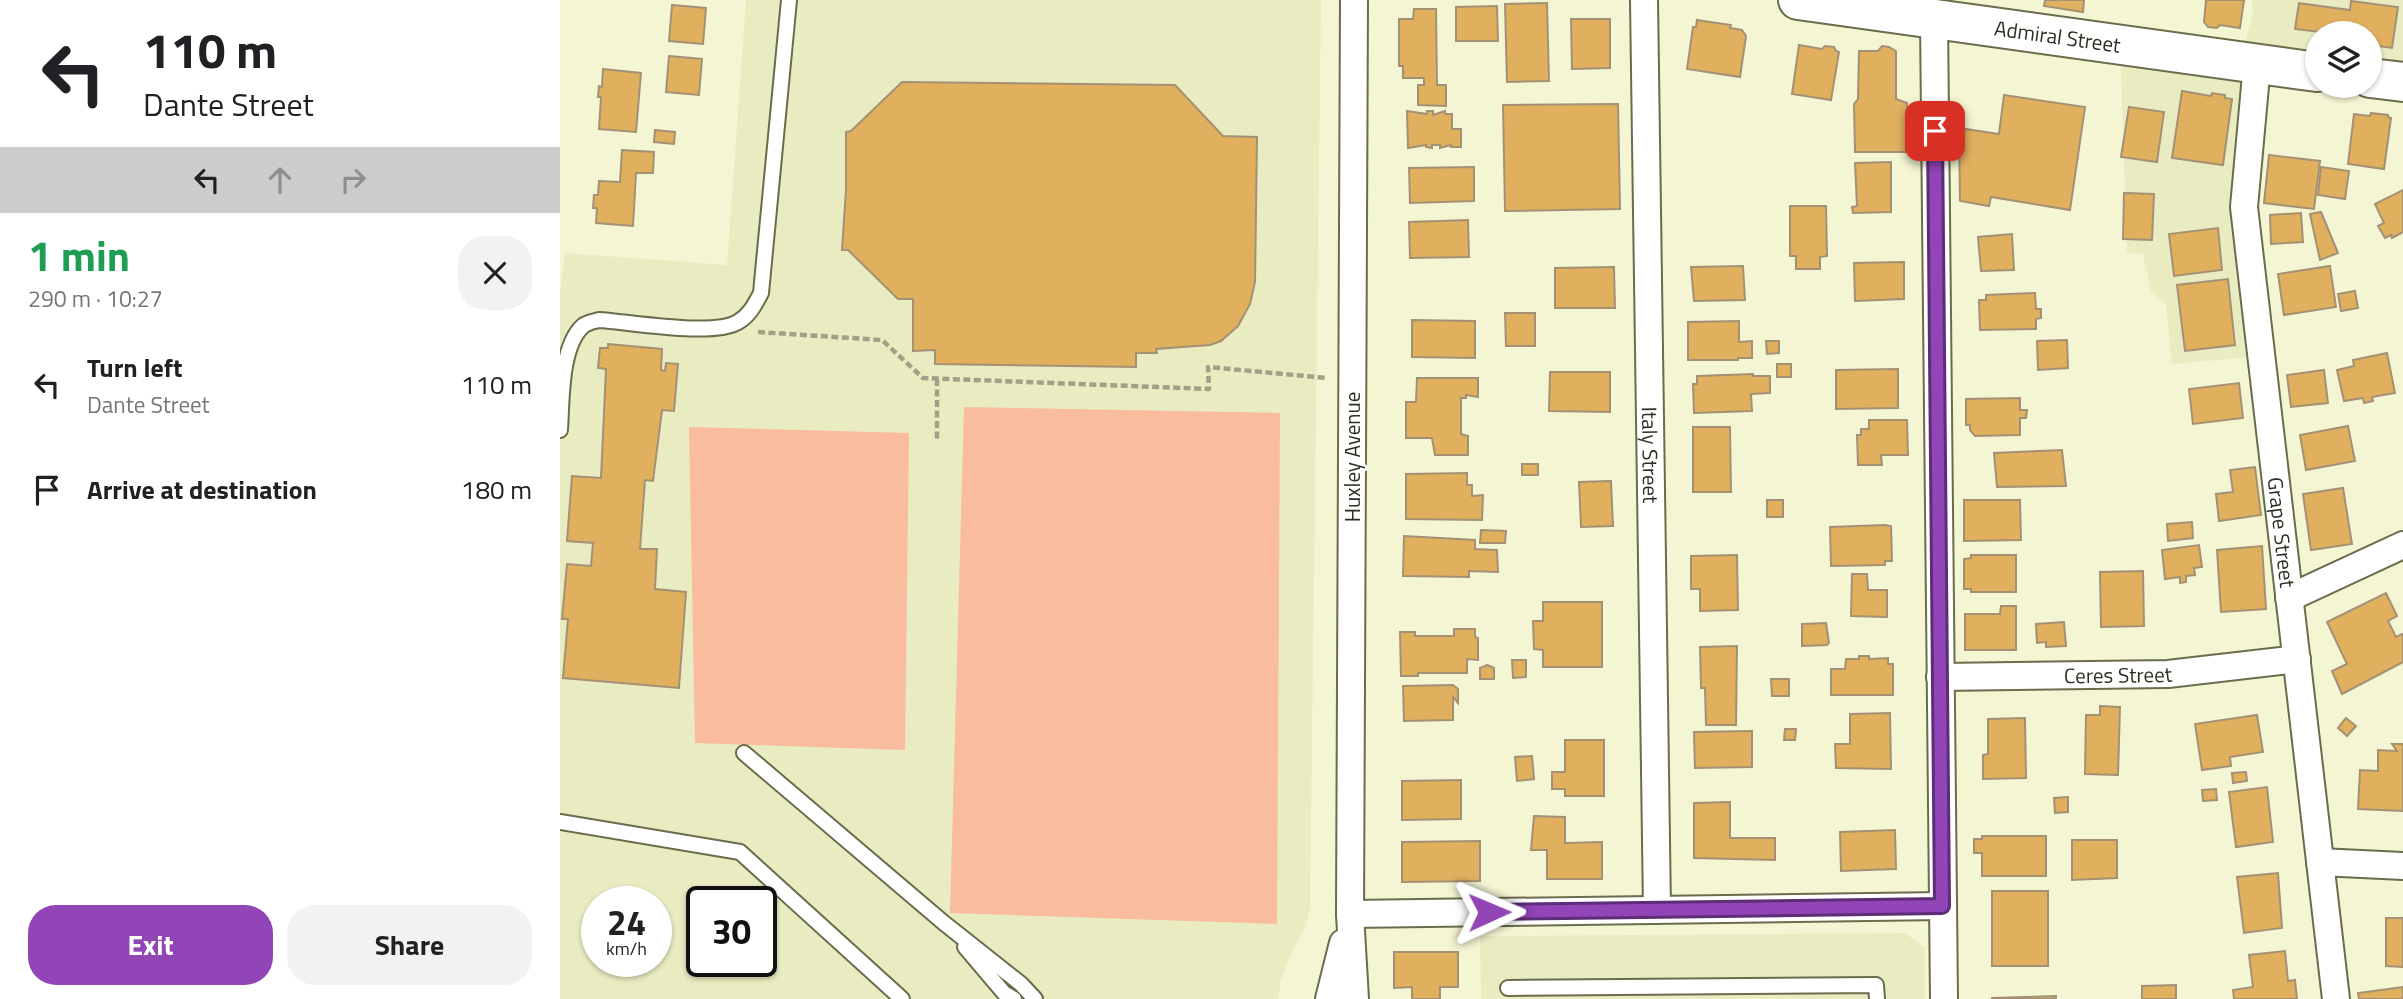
<!DOCTYPE html>
<meta charset="utf-8">
<style>
:root{--surface:#fff;--page:#f2f2f2;--text:#202124;--muted:#757577;--accent:#9145b7}
body{margin:0;font-family:"Titillium Web",sans-serif;background:var(--page);color:var(--text);height:100vh;display:flex;flex-direction:column;font-size:26px;white-space:nowrap}
*{box-sizing:border-box;margin:0}
p{font-size:23px;color:var(--muted)}
.icon{flex:none;width:38px;height:38px;fill:none;stroke:currentColor;stroke-width:2;stroke-linecap:round;stroke-linejoin:round}
.map{position:relative;flex:1;overflow:hidden}
.panel{display:flex;flex-direction:column;background:var(--surface);width:560px}
.panel>*{flex:none}
.hud{background:#fff;color:var(--text);overflow:hidden}
.tools{position:absolute;left:1745px;top:21px;display:grid;gap:14px}
.tools a{display:grid;place-items:center;width:77px;height:77px;border-radius:50%;background:var(--surface);box-shadow:0 2px 5px #0004;font-size:35px}
.speed{position:absolute;left:21px;top:886px;display:flex;gap:14px;font-size:35px;font-weight:700;text-align:center}
.speed>*{display:grid;place-content:center;width:91px;height:91px;border-radius:50%;background:var(--surface);box-shadow:0 2px 5px #0004;line-height:1}
.speed small{font-size:18px;font-weight:400}
.speed .limit{border:4px solid #111;border-radius:10px;background:#fff;color:#111}
.pin{position:absolute;display:grid;place-items:center;width:60px;height:60px;color:#fff;margin:-30px;border-radius:14px;box-shadow:0 4px 10px #0006}
.me{position:absolute;width:77px;margin:-38px;rotate:89deg;stroke-linejoin:round;filter:drop-shadow(0 0 5px #0008)}
.turn{display:flex;align-items:center;gap:24px;height:147px;padding:0 28px;font-size:32px}
.turn .icon{width:91px;height:91px;stroke-width:2.5}
.turn b{display:block;font-size:49px;line-height:60px}
.lanes{display:flex;align-items:center;height:66px;padding:0 28px;background:#0003;justify-content:center;gap:35px;direction:ltr}
.lanes .off{opacity:.35}
.round{display:grid;place-items:center;flex:none;width:74px;height:74px;border-radius:28px;background:var(--page)}
.overview{display:flex;align-items:center;justify-content:space-between;height:119px;padding:0 28px}
h1{font-size:42px;font-weight:700;line-height:52px;color:#1e9e55}
.action{display:flex;gap:14px;margin-top:auto;padding:14px 28px}
.action a{flex:1;height:80px;border-radius:28px;background:var(--accent);color:#fff;font-size:28px;font-weight:700;line-height:80px;text-align:center}
.action a+a{background:var(--page);color:var(--text)}
ul{padding:0;list-style:none}
li{display:flex;align-items:center;gap:21px;height:105px;padding:0 28px}
li div{flex:1}
li b{display:block;font-size:26px}
li em{font-style:normal}
main{display:flex;flex:1;min-height:0}
.map>svg:first-child{display:block}
</style>
<main>
<section class="panel">
<div class="hud">
<div class="turn"><svg class="icon" aria-label="left" viewBox="0 0 24 24"><path d="M17 20v-9H6M10 6l-5 5 5 5"/></svg><div><b>110 m</b>Dante Street</div></div>
<div class="lanes"><svg class="icon" aria-label="left" viewBox="0 0 24 24"><path d="M17 20v-9H6M10 6l-5 5 5 5"/></svg><svg class="icon off" aria-label="ahead" viewBox="0 0 24 24"><path d="M12 20V5M6 11l6-6 6 6"/></svg><svg class="icon off" aria-label="right" viewBox="0 0 24 24"><path d="M7 20v-9h11M14 6l5 5-5 5"/></svg></div>
</div>
<div class="overview"><div><h1>1 min</h1><p>290 m · 10:27</p></div><a class="round"><svg class="icon" aria-label="close" viewBox="0 0 24 24"><path d="M6 6l12 12M18 6L6 18"/></svg></a></div>
<ul>
<li><svg class="icon" aria-label="left" viewBox="0 0 24 24"><path d="M17 20v-9H6M10 6l-5 5 5 5"/></svg><div><b>Turn left</b><p>Dante Street</p></div><em>110 m</em></li>
<li><svg class="icon" aria-label="arrive" viewBox="0 0 24 24"><path d="M6 21V4h12l-3 4 3 4H6"/></svg><div><b>Arrive at destination</b></div><em>180 m</em></li>
</ul>
<div class="action"><a>Exit</a><a>Share</a></div>
</section>
<div class="map">
<svg width="1843" height="999" viewBox="0 0 1843 999">
<rect width="100%" height="100%" fill="#f4f6d3"/>
<!-- built -->
<g fill="#e9ebc1" fill-rule="evenodd">
<path d="M186,0H761L750,907L745,928L734,947L721,980L718,999H0V294L5,253L167,265ZM37,901H96V961H37ZM142,901H201V961H142Z"/>
<polygon points="1692,0 1843,0 1843,92 1810,86 1810,33 1757,33 1757,81 1711,77 1705,97 1685,202 1693,357 1612,364 1606,305 1591,291 1583,254 1567,253 1561,69 1563,56 1679,66 1693,12"/>
<polygon points="1345,933 1365,948 1365,999 921,999 920,936"/>
</g>
<!-- green -->
<g fill="#f9bc9f">
<polygon points="404,407 720,413 717,924 390,913"/>
<polygon points="129,427 349,433 345,750 135,743"/>
</g>
<!-- building -->
<g fill="#e0b05f" stroke="#a49174" stroke-width="2">
<polygon points="1485,0 1524,0 1523,12 1484,6"/>
<polygon points="1646,0 1684,0 1680,28 1660,25 1657,28 1648,27 1644,22"/>
<polygon points="1791,1 1838,7 1832,48 1810,45 1810,33 1768,33 1735,29 1739,3 1790,10"/>
<polygon points="987,3 989,81 947,82 945,4"/>
<polygon points="112,5 146,8 143,44 109,41"/>
<polygon points="937,6 938,41 896,41 896,7"/>
<polygon points="854,9 876,9 877,85 886,85 886,106 858,105 858,85 864,85 864,78 843,78 843,66 839,66 839,19 853,19"/>
<polygon points="1011,19 1050,19 1050,68 1012,69"/>
<polygon points="1137,20 1171,25 1170,28 1182,30 1186,36 1180,77 1127,69 1133,27 1136,27"/>
<polygon points="1239,45 1262,49 1265,46 1274,47 1276,51 1279,52 1271,100 1232,94"/>
<polygon points="1322,46 1329,47 1336,51 1336,99 1347,103 1346,152 1295,152 1294,104 1298,99 1299,51 1318,51"/>
<polygon points="109,56 142,59 139,95 106,92"/>
<polygon points="43,69 81,73 76,132 39,129 41,97 38,97 39,86 42,87"/>
<polygon points="342,82 615,85 663,136 697,137 695,282 690,304 678,326 661,341 650,345 596,349 597,353 576,353 576,367 375,364 375,350 353,351 353,299 338,299 288,250 282,250 286,190 286,132 291,131"/>
<polygon points="1622,91 1651,96 1652,93 1665,95 1665,98 1672,99 1663,165 1612,158"/>
<polygon points="1444,95 1525,107 1510,210 1431,197 1429,206 1400,201 1399,128 1439,134"/>
<polygon points="1058,104 1060,209 945,211 943,105"/>
<polygon points="1569,107 1604,112 1597,162 1561,157"/>
<polygon points="847,111 867,114 867,111 873,111 873,115 885,111 885,114 892,114 892,129 901,129 901,147 891,147 891,145 880,148 880,145 872,145 872,148 866,147 866,145 848,148"/>
<polygon points="1811,113 1828,115 1828,117 1831,118 1824,169 1788,164 1794,114 1810,116"/>
<polygon points="95,130 115,132 114,144 94,142"/>
<polygon points="62,150 94,152 93,173 76,173 73,226 36,223 37,208 33,208 34,195 38,195 39,181 60,182"/>
<polygon points="1709,155 1760,161 1754,209 1704,203"/>
<polygon points="1331,162 1331,212 1293,213 1292,207 1297,206 1295,163"/>
<polygon points="914,167 914,201 850,203 849,168"/>
<polygon points="1761,167 1789,171 1785,199 1758,195"/>
<polygon points="1843,190 1843,232 1832,238 1831,235 1825,238 1818,226 1824,223 1815,204"/>
<polygon points="1564,193 1594,194 1592,240 1563,239"/>
<polygon points="1230,206 1266,206 1267,256 1260,257 1260,269 1236,269 1236,256 1230,256"/>
<polygon points="1761,212 1778,253 1760,260 1750,214"/>
<polygon points="1741,213 1743,242 1711,244 1710,215"/>
<polygon points="908,220 909,257 850,258 849,222"/>
<polygon points="1658,228 1662,270 1614,276 1609,234"/>
<polygon points="1452,234 1454,270 1421,271 1418,237"/>
<polygon points="1344,262 1344,299 1295,301 1294,263"/>
<polygon points="1183,266 1185,300 1134,301 1131,267"/>
<polygon points="1770,266 1776,307 1724,315 1718,274"/>
<polygon points="1054,267 1055,308 995,308 995,268"/>
<polygon points="1668,279 1675,345 1625,351 1617,285"/>
<polygon points="1795,291 1798,308 1781,311 1778,294"/>
<polygon points="1475,293 1476,309 1481,309 1481,318 1476,319 1476,329 1420,330 1419,300 1426,300 1426,295"/>
<polygon points="945,313 975,313 975,346 946,346"/>
<polygon points="852,320 915,321 915,358 852,357"/>
<polygon points="1179,321 1179,342 1192,341 1192,358 1178,358 1178,360 1128,360 1128,322"/>
<polygon points="1507,340 1508,368 1478,370 1477,341"/>
<polygon points="1206,341 1219,341 1219,353 1207,354"/>
<polygon points="48,344 102,349 101,370 105,371 106,363 118,364 114,411 102,410 93,481 85,480 80,549 97,549 95,589 126,592 119,688 3,678 8,619 2,619 7,564 31,566 33,543 7,541 12,476 41,478 46,369 38,368 40,348 48,348"/>
<polygon points="1827,353 1835,393 1812,397 1813,401 1804,403 1803,398 1784,401 1777,370 1794,366 1793,360"/>
<rect x="1217" y="364" width="14" height="13"/>
<polygon points="1338,369 1338,408 1276,409 1276,370"/>
<polygon points="1764,370 1768,403 1731,407 1727,375"/>
<polygon points="990,372 1050,372 1050,412 989,411"/>
<polygon points="1193,374 1193,376 1210,376 1210,393 1191,394 1192,411 1134,413 1133,384 1137,384 1137,376"/>
<polygon points="857,378 918,378 918,397 906,395 906,398 901,398 901,434 908,436 908,455 875,455 872,438 846,438 846,402 856,402"/>
<polygon points="1679,383 1683,418 1633,424 1629,389"/>
<polygon points="1460,398 1460,410 1467,410 1466,418 1460,418 1460,435 1415,436 1410,430 1410,425 1406,425 1406,399"/>
<polygon points="1309,420 1347,420 1348,455 1321,455 1322,465 1298,465 1297,435 1301,435 1301,429 1309,429"/>
<polygon points="1788,426 1795,461 1746,470 1740,435"/>
<polygon points="1133,427 1170,427 1171,492 1133,492"/>
<polygon points="1502,450 1506,486 1437,487 1434,453"/>
<rect x="962" y="464" width="16" height="11"/>
<polygon points="1695,467 1701,515 1659,521 1656,494 1673,492 1670,470"/>
<polygon points="907,473 907,485 912,485 912,496 923,495 922,520 846,519 846,474"/>
<polygon points="1051,481 1053,526 1021,527 1019,482"/>
<polygon points="1783,488 1792,544 1751,550 1743,494"/>
<rect x="1207" y="500" width="16" height="17"/>
<polygon points="1404,500 1460,500 1461,540 1404,541"/>
<polygon points="1632,522 1633,538 1608,541 1607,524"/>
<polygon points="1325,525 1331,526 1332,561 1325,561 1325,565 1271,566 1270,527"/>
<polygon points="921,530 946,531 945,543 920,543"/>
<polygon points="844,536 915,540 915,549 937,550 938,572 909,571 909,577 843,576"/>
<polygon points="1639,545 1642,567 1634,568 1635,575 1626,576 1626,582 1620,583 1620,577 1605,579 1602,550"/>
<polygon points="1702,546 1706,609 1661,612 1657,550"/>
<polygon points="1177,555 1178,610 1140,611 1140,589 1131,589 1131,556"/>
<polygon points="1411,555 1456,555 1456,592 1411,592 1411,589 1404,589 1404,559 1411,558"/>
<polygon points="1583,571 1584,626 1541,627 1540,572"/>
<polygon points="1292,574 1307,574 1308,590 1327,590 1327,617 1291,616"/>
<polygon points="1826,593 1837,616 1828,621 1836,637 1842,634 1843,636 1843,662 1782,694 1772,671 1787,664 1767,622"/>
<polygon points="983,602 1042,602 1042,667 983,667 983,650 974,649 973,621 983,621"/>
<polygon points="1441,606 1456,606 1456,650 1405,650 1405,614 1440,614"/>
<polygon points="1504,622 1506,646 1486,647 1486,642 1477,643 1476,624"/>
<polygon points="1266,623 1269,643 1267,645 1242,646 1242,624"/>
<polygon points="894,629 915,629 915,637 918,638 918,660 907,659 907,673 858,673 858,676 841,676 840,632 855,632 855,636 894,636"/>
<polygon points="1177,646 1176,725 1146,725 1145,688 1141,688 1140,647"/>
<polygon points="1299,656 1309,656 1309,659 1328,658 1328,664 1333,664 1333,695 1271,695 1271,669 1285,669 1286,659 1299,659"/>
<polygon points="952,660 966,660 966,677 953,678"/>
<polygon points="927,665 934,668 934,679 920,679 920,668"/>
<polygon points="1211,679 1229,679 1229,696 1212,696"/>
<polygon points="893,685 898,689 898,703 893,697 893,720 844,721 843,686"/>
<polygon points="1540,706 1560,707 1558,775 1525,774 1526,715 1540,715"/>
<polygon points="1330,713 1331,769 1276,768 1275,744 1290,744 1290,714"/>
<polygon points="1697,715 1703,752 1670,757 1671,766 1642,770 1635,724"/>
<polygon points="1465,718 1466,778 1423,779 1423,755 1428,754 1428,719"/>
<polygon points="1786,718 1796,726 1787,736 1778,728"/>
<polygon points="1225,729 1236,729 1235,740 1224,740"/>
<polygon points="1192,731 1192,767 1135,768 1134,732"/>
<polygon points="1005,740 1044,740 1044,796 1005,796 1005,789 992,789 992,772 1005,772"/>
<polygon points="1832,744 1843,744 1843,811 1798,809 1800,770 1818,771 1818,750 1837,751"/>
<polygon points="972,756 974,779 957,781 955,757"/>
<polygon points="1686,772 1687,781 1673,783 1672,773"/>
<polygon points="901,780 901,819 842,820 842,781"/>
<polygon points="1707,787 1713,842 1676,847 1669,792"/>
<polygon points="1656,789 1657,800 1643,801 1642,790"/>
<polygon points="1508,797 1508,812 1495,813 1494,798"/>
<polygon points="1170,802 1170,838 1215,838 1215,860 1134,858 1134,803"/>
<polygon points="974,816 1005,817 1005,843 1042,842 1042,879 987,879 987,850 971,850"/>
<polygon points="1335,830 1336,869 1281,871 1280,832"/>
<polygon points="1422,836 1486,836 1486,876 1422,876 1422,853 1414,853 1414,839 1422,839"/>
<polygon points="1512,840 1557,840 1557,878 1512,880"/>
<polygon points="920,841 920,881 842,882 842,842"/>
<polygon points="1718,873 1722,928 1684,933 1677,877"/>
<rect x="1432" y="891" width="56" height="75"/>
<polygon points="1826,918 1843,918 1843,967 1826,966"/>
<polygon points="1725,951 1728,981 1735,980 1737,999 1674,999 1673,990 1693,987 1689,955"/>
<polygon points="834,952 898,952 898,987 880,987 880,999 852,999 852,987 834,988"/>
<polygon points="1616,985 1616,999 1582,999 1582,986"/>
<polygon points="1843,987 1843,999 1799,999 1798,993"/>
<polygon points="1496,996 1496,999 1432,999 1432,998"/>
</g>
<g fill="none" stroke-linecap="round" stroke-linejoin="round">
<defs>
<g id="lane">
<path d="M0,430C2,401 0,345 24,325C28,323 34,321 39,320C71,322 153,337 178,322C190,315 195,304 201,293L229,0"/>
<polyline points="184,753 384,923 461,984 475,999"/>
<polyline points="0,822 180,852 342,999"/>
<polyline points="405,947 444,993 454,999"/>
<polyline points="948,988 1316,985 1317,999"/>
</g>
<g id="street">
<polyline points="794,0 790,914 795,999"/>
<path id="s1" d="M1084,0L1097,910"/>
<polyline points="1374,19 1384,999"/>
<path id="s2" d="M1697,64L1684,207L1776,999"/>
<polyline points="1729,598 1843,545"/>
<path id="s3" d="M1380,677L1608,674L1737,659"/>
<polyline points="1760,862 1843,866"/>
<polyline points="790,914 1383,906"/>
<polyline points="769,999 783,943"/>
</g>
<g id="secondary">
<path id="s4" d="M1238,0L1757,72"/>
<polyline points="1810,78 1843,82"/>
</g>
</defs>
<!-- lane casing -->
<use href="#lane" stroke="#6a6c4c" stroke-width="18"/>
<!-- street casing -->
<use href="#street" stroke="#6a6c4c" stroke-width="30"/>
<!-- secondary casing -->
<use href="#secondary" stroke="#6a6c4c" stroke-width="42"/>
<!-- path -->
<g stroke="#a0a288" stroke-width="4.5" stroke-dasharray="7 3.5" stroke-linecap="butt">
<polyline points="198,332 322,340 363,378 649,389 648,367 767,378"/>
<polyline points="377,379 377,441"/>
</g>
<!-- lane -->
<use href="#lane" stroke="#fff" stroke-width="14"/>
<!-- street -->
<use href="#street" stroke="#fff" stroke-width="26"/>
<!-- secondary -->
<use href="#secondary" stroke="#fff" stroke-width="38"/>
</g>
<g fill="none" stroke-linecap="round" stroke-linejoin="round">
<defs>
<polyline id="route" points="929,912 1382,906 1375,131"/>
</defs>
<!-- route casing -->
<use href="#route" stroke="#5e2d77" stroke-width="18"/>
<!-- route -->
<use href="#route" stroke="#9145b7" stroke-width="12"/>
</g>
<g text-anchor="middle" dominant-baseline="central" stroke-width="5" stroke-linejoin="round" paint-order="stroke">
<!-- street labels -->
<g font-size="21" fill="#2e2f22" stroke="#fff">
<text stroke="none"><textPath href="#s4" startOffset="262">Admiral Street</textPath></text>
<text stroke="none"><textPath href="#s1" startOffset="455">Italy Street</textPath></text>
<text transform="translate(792 457) rotate(-90)">Huxley Avenue</text>
<text stroke="none"><textPath href="#s2" startOffset="471">Grape Street</textPath></text>
<text stroke="none"><textPath href="#s3" startOffset="178">Ceres Street</textPath></text>
</g>
</g>
</svg>
<div class="tools">
<a><svg class="icon" aria-label="layers" viewBox="0 0 24 24"><path d="M12 4l9 5-9 5-9-5zM3 14l9 5 9-5"/></svg></a>
</div>
<div class="speed"><div>24<small>km/h</small></div><div class="limit">30</div></div>
<div class="pin" style="left:1375px;top:131px;background:#d93025"><svg class="icon" aria-label="arrive" viewBox="0 0 24 24"><path d="M6 21V4h12l-3 4 3 4H6"/></svg></div>
<svg class="me" style="left:929px;top:912px" viewBox="-20 -20 40 40"><path d="M0-17L14 15 0 8-14 15z" fill="#9145b7" stroke="#fff" stroke-width="4"/></svg>
</div>
</main>
